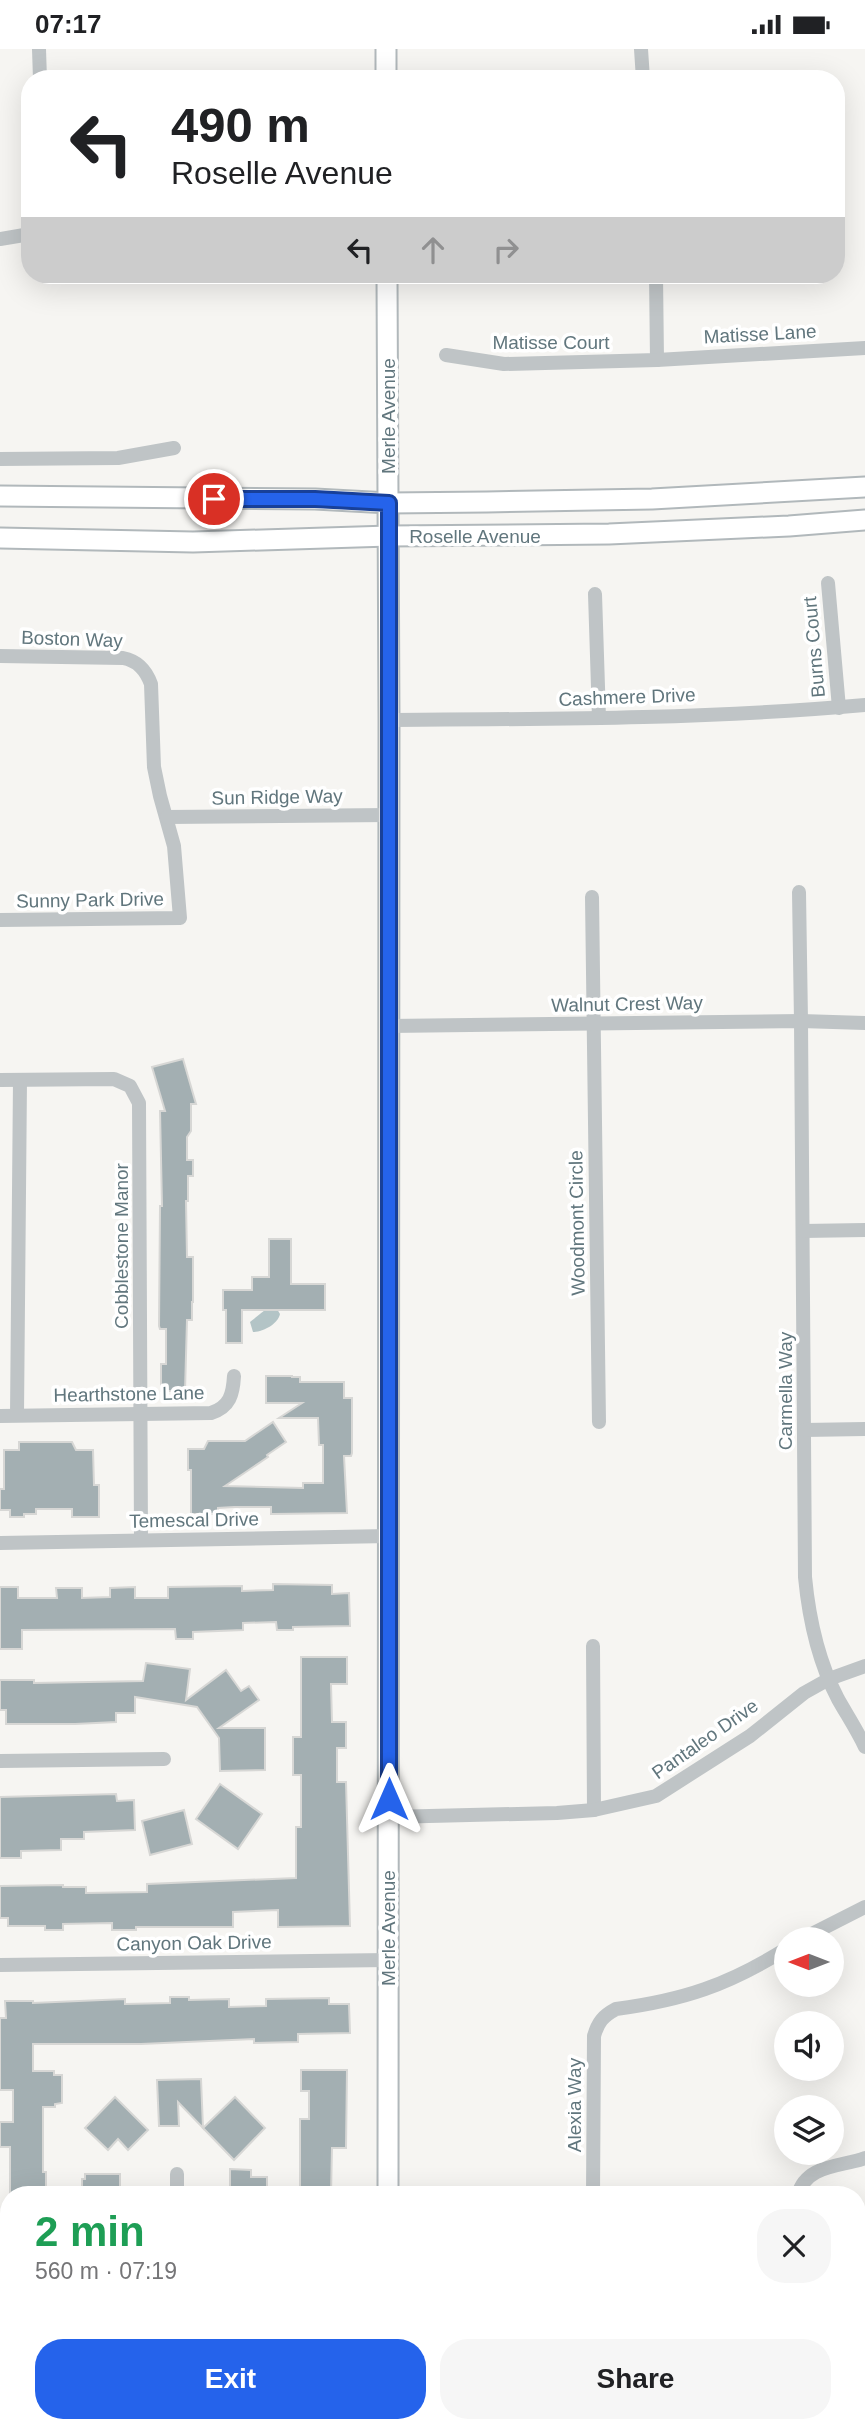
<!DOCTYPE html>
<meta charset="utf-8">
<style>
:root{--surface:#fff;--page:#f6f6f6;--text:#202124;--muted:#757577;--accent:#2563eb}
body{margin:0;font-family:Helvetica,sans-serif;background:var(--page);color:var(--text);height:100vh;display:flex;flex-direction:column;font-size:26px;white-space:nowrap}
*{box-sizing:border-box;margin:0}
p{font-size:23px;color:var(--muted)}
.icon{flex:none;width:38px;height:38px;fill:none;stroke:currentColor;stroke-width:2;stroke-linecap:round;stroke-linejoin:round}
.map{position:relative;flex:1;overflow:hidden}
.drawer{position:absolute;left:0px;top:2137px;width:866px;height:247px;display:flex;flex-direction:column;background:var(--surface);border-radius:28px 28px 0 0;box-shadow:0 7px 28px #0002}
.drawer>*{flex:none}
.guide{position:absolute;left:21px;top:21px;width:824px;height:214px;border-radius:28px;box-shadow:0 7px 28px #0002;background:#fff;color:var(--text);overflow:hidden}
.needle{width:46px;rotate:270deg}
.controls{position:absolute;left:774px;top:1878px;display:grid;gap:14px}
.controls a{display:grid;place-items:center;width:70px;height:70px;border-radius:50%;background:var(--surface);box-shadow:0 7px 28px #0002;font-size:35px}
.pin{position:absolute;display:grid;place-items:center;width:60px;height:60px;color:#fff;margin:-30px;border:4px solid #fff;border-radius:50%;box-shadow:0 2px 7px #0007}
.me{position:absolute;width:77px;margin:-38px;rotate:0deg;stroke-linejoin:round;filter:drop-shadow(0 0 5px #0008)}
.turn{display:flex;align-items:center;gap:24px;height:147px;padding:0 35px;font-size:32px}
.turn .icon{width:91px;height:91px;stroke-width:2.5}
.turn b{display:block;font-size:49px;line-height:60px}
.lanes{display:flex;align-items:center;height:66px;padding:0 35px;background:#0003;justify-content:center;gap:35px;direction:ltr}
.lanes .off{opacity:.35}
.round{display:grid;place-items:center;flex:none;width:74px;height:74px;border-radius:28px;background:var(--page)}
.summary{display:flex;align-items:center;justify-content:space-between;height:119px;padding:0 35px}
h1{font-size:42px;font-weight:600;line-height:52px;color:#1e9e55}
.button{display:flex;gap:14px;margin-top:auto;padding:14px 35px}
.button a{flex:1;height:80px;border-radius:28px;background:var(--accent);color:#fff;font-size:28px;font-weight:600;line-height:80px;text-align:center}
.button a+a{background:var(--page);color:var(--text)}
.status{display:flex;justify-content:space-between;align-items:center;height:49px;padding:0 35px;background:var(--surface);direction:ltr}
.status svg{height:19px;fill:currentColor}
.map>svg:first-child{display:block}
</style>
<div class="status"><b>07:17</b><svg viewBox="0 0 49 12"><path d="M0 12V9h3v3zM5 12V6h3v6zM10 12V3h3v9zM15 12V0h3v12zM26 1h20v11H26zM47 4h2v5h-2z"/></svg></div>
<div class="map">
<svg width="865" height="2382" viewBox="0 0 865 2382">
<rect width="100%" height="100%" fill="#f6f5f2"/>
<!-- water -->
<path fill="#b3c4c6" d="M270,1257L277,1260L280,1265C278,1275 263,1283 253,1283L250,1273Z"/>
<!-- building -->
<g fill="#a3afb2" stroke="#d7d7d5" stroke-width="2">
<polygon points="183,1010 196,1055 191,1055 191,1082 187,1088 187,1111 193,1111 193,1127 188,1127 188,1152 186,1152 187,1208 193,1208 193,1253 192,1253 192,1271 187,1271 185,1342 161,1342 161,1315 166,1315 166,1280 160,1280 159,1277 160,1157 162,1157 160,1062 165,1062 152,1018"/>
<polygon points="269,1190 291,1190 291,1235 325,1235 325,1261 242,1261 242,1294 226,1294 226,1261 223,1261 223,1241 252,1241 252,1228 269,1228"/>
<polygon points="266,1327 292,1327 292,1328 300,1328 300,1333 344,1333 344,1349 352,1349 352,1404 351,1407 344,1407 347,1464 274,1465 271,1465 271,1458 234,1458 218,1459 218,1465 191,1465 191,1421 188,1421 188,1400 204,1400 208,1392 245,1392 273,1373 286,1393 267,1406 268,1408 225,1437 303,1439 303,1434 323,1434 323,1396 319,1396 318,1369 279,1369 302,1354 266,1354"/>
<polygon points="19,1393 72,1393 76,1401 93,1401 94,1436 99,1436 99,1468 72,1468 72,1460 36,1460 36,1465 24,1465 24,1468 10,1468 10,1461 0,1461 0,1440 4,1440 4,1401 19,1401"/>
<polygon points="273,1535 332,1536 332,1545 349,1544 350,1577 293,1578 293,1581 277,1581 276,1573 243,1574 243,1581 193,1583 193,1590 176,1590 175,1580 22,1581 22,1600 0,1600 0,1538 18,1538 18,1549 57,1549 56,1539 82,1539 82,1549 110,1548 110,1539 135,1538 135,1549 168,1549 168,1538 242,1537 242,1542 273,1541"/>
<polygon points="301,1608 347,1608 347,1635 331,1635 332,1673 346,1673 346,1699 337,1699 337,1733 346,1733 350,1877 278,1878 278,1861 233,1863 233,1878 136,1878 136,1881 112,1881 112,1874 63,1875 63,1881 45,1881 45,1877 8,1877 8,1869 0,1869 0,1837 63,1836 63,1838 86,1838 86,1844 147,1843 147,1835 296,1829 296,1778 301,1778 301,1726 293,1726 293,1688 301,1688"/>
<polygon points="146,1614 190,1620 186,1651 226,1621 241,1642 249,1637 259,1651 219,1679 265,1679 265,1721 220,1722 219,1689 197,1658 135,1648 135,1664 116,1664 116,1673 75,1675 6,1675 6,1661 0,1661 0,1631 34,1631 34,1634 143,1632"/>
<polygon points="220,1735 262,1765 238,1800 196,1770"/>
<polygon points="116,1745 117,1752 134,1751 135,1781 84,1783 84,1790 61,1790 61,1801 21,1802 21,1809 0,1809 0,1748"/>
<polygon points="184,1761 192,1795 150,1806 142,1772"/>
<polygon points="170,1948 189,1948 189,1951 229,1950 229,1958 266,1957 266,1950 329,1949 329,1955 349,1955 350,1984 298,1985 298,1993 254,1994 254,1990 141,1995 33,1995 33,2022 54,2022 54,2026 62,2026 62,2054 55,2055 55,2058 43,2058 43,2123 46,2123 46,2146 10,2146 10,2098 0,2098 0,2073 13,2073 13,2041 0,2041 0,1969 6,1969 5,1952 33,1952 33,1954 125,1950 125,1955 170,1954"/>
<polygon points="301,2021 347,2021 346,2099 332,2099 331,2146 300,2146 300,2070 309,2070 309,2042 301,2042"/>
<polygon points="201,2030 203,2079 178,2053 179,2077 159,2077 157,2031"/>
<polygon points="115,2048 148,2081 128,2101 118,2090 108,2101 85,2079"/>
<polygon points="235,2048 265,2079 234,2111 203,2079"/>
<polygon points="230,2120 251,2121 251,2128 267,2128 267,2146 230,2146"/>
<polygon points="85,2125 120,2125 120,2146 82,2146 82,2130 85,2130"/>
</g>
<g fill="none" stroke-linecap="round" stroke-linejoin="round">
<defs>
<g id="secondary">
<polyline points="386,0 386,30"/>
<polyline points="387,226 389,671 388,2146"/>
<polyline points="0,447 315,450 389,454 487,453 652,450 865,438"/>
<polyline points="0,489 193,493 389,487 609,485 789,477 865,471"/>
<polyline points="389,2375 389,2382"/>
</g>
</defs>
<!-- secondary casing -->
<use href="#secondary" stroke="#b1b8bb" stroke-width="23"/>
<!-- street -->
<g stroke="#bfc4c6" stroke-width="14">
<polyline points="39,0 40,30"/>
<polyline points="641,0 643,30"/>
<polyline points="0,190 30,185"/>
<polyline points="656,226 657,311"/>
<polyline points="446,306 504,315 657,311 865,299"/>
<polyline points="0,410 118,409 174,399"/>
<polyline points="828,534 839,659"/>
<polyline points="595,545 599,669"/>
<path d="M0,607L123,609C138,612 146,621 151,635L154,718L160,747L174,797L180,869L0,871"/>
<path d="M389,671C548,670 707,670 865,656"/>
<polyline points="167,768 389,766"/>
<path d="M799,843L801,972L805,1528C809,1570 818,1612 838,1650C847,1666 857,1681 865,1698"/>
<polyline points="592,848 599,1373"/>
<polyline points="389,977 801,972 865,974"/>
<polyline points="0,1031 114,1030 130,1037 139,1054 141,1491"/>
<polyline points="803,1182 865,1181"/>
<polyline points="17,1366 20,1031"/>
<path d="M0,1367L211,1364C230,1358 233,1345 234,1327"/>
<polyline points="804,1381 865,1380"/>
<polyline points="0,1494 389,1487"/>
<polyline points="593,1597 594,1761"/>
<polyline points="0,1712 164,1710"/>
<polyline points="389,1768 557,1764 594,1761 656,1747 750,1687 804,1644 829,1630 865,1617"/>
<polyline points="802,1890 865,1858"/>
<polyline points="0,1916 388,1911"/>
<polyline points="177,2146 177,2125"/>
<path d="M593,2146L594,1987C598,1973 603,1967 616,1960C684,1951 728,1936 786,1900"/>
<path d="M798,2146C806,2115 841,2118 865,2109"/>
<polyline points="593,2375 594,2382"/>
<polyline points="175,2382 176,2375"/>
<polyline points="795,2382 795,2375"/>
</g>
<!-- secondary -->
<use href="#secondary" stroke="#fff" stroke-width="19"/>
</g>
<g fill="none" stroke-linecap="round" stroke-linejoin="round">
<defs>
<polyline id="route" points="214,450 315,450 389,454 389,1750"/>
</defs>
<!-- route casing -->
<use href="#route" stroke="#184099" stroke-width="18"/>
<!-- route -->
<use href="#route" stroke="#2563eb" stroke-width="12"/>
</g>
<g text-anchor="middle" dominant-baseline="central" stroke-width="7" stroke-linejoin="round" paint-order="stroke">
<!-- street labels -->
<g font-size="19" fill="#61767d" stroke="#fff">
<text transform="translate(760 285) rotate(-3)">Matisse Lane</text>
<text x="551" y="293">Matisse Court</text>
<text transform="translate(388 367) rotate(-90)">Merle Avenue</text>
<text x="475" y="487">Roselle Avenue</text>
<text transform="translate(72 590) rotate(2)">Boston Way</text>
<text transform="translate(814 598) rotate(-95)">Burns Court</text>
<text transform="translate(627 648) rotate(-2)">Cashmere Drive</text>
<text transform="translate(277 748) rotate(-1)">Sun Ridge Way</text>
<text transform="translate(90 851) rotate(-1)">Sunny Park Drive</text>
<text transform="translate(627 955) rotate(-1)">Walnut Crest Way</text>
<text transform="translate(577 1174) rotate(-91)">Woodmont Circle</text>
<text transform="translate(121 1197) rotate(-90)">Cobblestone Manor</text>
<text transform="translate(785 1342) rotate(-90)">Carmella Way</text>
<text transform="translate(129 1345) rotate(-1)">Hearthstone Lane</text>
<text transform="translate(194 1471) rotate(-1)">Temescal Drive</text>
<text transform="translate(705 1690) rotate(-35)">Pantaleo Drive</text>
<text transform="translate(388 1879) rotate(-90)">Merle Avenue</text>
<text transform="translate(194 1894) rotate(-1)">Canyon Oak Drive</text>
<text transform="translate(574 2056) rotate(-90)">Alexia Way</text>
</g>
</g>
</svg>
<div class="controls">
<a><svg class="needle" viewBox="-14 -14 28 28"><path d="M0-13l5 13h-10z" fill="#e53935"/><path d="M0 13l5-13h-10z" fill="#757577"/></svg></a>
<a><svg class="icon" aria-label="sound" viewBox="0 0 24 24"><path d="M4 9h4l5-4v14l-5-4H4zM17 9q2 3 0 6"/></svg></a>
<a><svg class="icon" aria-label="layers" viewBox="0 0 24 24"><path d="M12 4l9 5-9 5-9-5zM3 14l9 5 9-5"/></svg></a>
</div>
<div class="pin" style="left:214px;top:450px;background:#d93025"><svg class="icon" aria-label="arrive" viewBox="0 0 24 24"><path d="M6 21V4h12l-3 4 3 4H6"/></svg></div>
<svg class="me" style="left:389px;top:1750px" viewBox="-20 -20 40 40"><path d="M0-17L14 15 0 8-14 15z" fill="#2563eb" stroke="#fff" stroke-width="4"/></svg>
<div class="guide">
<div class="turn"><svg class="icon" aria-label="left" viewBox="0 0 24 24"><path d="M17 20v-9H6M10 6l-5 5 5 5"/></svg><div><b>490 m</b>Roselle Avenue</div></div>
<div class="lanes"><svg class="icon" aria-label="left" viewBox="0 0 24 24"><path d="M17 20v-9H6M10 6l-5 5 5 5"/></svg><svg class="icon off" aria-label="ahead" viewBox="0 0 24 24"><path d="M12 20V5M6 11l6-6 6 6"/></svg><svg class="icon off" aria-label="right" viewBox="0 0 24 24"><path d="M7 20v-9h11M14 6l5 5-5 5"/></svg></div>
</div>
<section class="drawer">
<div class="summary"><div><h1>2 min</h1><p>560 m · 07:19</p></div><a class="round"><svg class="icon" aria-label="close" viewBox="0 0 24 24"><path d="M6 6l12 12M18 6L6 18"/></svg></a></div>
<div class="button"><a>Exit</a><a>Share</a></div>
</section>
</div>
